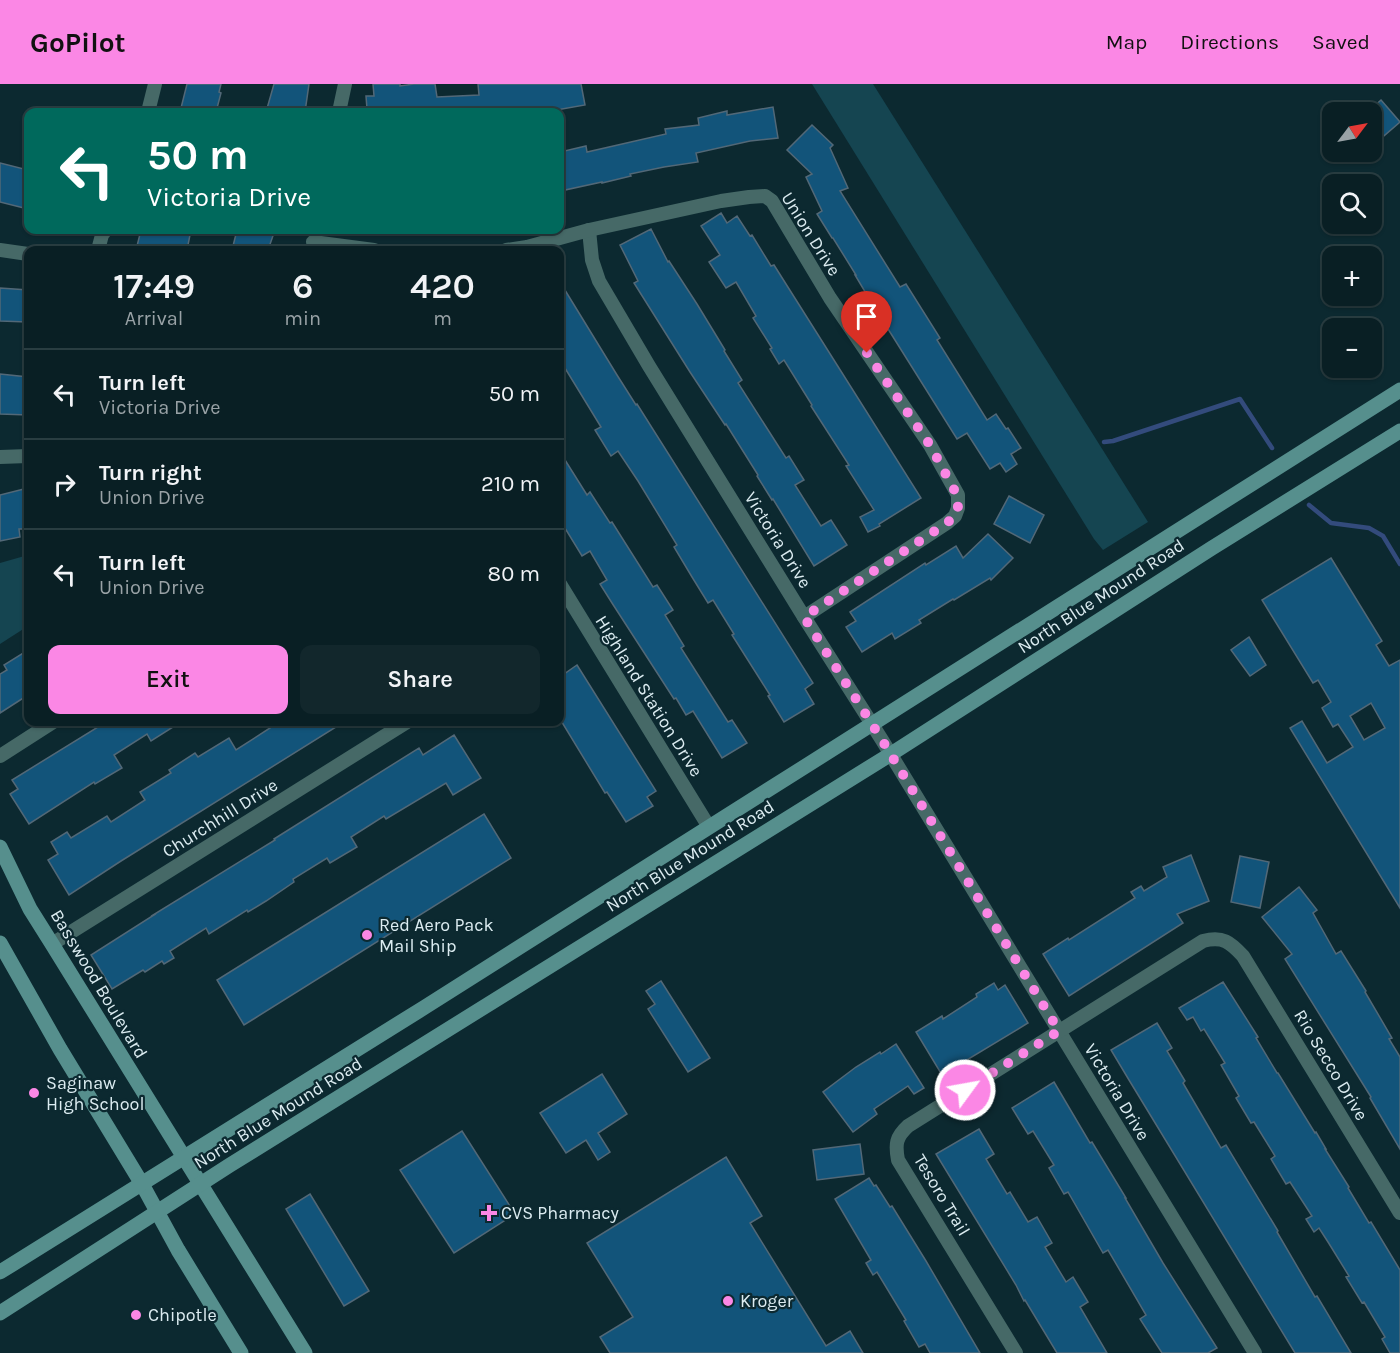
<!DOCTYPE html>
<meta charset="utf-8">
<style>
:root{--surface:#091f24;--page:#12272c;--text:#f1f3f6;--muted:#99a2a6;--line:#293d41;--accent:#fb87e5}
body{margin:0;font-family:Karla,sans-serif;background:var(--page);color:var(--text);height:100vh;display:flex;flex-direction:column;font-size:22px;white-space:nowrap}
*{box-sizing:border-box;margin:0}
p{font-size:20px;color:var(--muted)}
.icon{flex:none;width:33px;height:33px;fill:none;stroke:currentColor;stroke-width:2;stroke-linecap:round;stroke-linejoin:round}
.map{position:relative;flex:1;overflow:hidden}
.side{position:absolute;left:24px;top:162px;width:540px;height:480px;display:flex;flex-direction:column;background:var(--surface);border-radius:12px;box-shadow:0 2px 4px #0004,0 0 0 2px var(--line)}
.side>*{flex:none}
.banner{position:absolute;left:24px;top:24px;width:540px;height:126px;border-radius:12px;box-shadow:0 2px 4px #0004,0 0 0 2px var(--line);background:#00695c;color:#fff;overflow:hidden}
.needle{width:39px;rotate:58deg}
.buttons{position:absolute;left:1322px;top:18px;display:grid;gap:12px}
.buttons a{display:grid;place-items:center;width:60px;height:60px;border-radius:12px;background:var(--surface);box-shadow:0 2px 4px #0004,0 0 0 2px var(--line);font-size:30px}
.pin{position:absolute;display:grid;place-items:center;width:51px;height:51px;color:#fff;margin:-62px -26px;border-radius:50% 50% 50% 0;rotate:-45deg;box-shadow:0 0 6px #0007}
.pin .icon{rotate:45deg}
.me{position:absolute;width:66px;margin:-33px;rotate:58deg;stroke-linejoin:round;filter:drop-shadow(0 0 4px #0008)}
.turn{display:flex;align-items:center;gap:21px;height:126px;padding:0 24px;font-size:27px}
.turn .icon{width:78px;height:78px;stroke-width:2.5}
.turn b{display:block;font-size:42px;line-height:51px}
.eta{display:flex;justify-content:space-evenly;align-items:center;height:102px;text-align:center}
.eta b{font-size:36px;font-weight:600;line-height:42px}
.button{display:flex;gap:12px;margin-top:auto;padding:12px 24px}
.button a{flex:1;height:69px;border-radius:12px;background:var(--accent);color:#111;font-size:24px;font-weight:600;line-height:69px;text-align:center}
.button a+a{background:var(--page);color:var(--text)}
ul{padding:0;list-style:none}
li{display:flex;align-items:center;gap:18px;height:90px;padding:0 24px;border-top:2px solid var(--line)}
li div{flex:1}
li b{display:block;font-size:22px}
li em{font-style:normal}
header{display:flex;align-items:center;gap:36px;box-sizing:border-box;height:84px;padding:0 30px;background:var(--accent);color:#111}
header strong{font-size:28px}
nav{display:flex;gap:33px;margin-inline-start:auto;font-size:21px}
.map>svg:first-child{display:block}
</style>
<header>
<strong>GoPilot</strong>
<nav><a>Map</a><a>Directions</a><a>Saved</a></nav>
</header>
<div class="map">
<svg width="1400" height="1269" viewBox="0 0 1400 1269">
<rect width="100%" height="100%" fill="#0c2930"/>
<!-- green -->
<g fill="#154551">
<polygon points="812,0 873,0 1148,438 1103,466 1094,455"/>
<polygon points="28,471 28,542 0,560 0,479"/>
</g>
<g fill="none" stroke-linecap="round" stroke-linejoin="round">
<!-- stream -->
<g stroke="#334b7c" stroke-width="4.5">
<polyline points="1104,358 1113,357 1240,315 1272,364"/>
<polyline points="1309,421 1331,439 1369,444 1383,452 1400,480"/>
</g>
</g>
<!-- building -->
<g fill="#12547a" stroke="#526877" stroke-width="1.5" fill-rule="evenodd">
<polygon points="187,0 221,0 219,8 221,9 216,28 180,28"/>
<polygon points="274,0 309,0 305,28 266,28"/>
<polygon points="373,0 400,0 400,2 414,0 435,0 437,13 479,11 478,0 581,0 585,21 545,28 375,28 375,25 367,25 366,12 374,12"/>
<polygon points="1381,16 1400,38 1371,63 1371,25"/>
<polygon points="773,23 778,54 750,57 696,69 698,78 664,83 630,90 631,92 602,99 602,98 565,106 560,78 560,68 586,62 587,68 666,50 665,45 699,41 698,34 727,27 727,31"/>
<polygon points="812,41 833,61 830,64 848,104 840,107 900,203 906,200 940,254 937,256 987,336 996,330 1006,345 1008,344 1021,364 1011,370 1017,380 1006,388 1000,379 990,385 967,349 957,355 873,221 855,191 856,191 833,154 832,154 817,130 822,127 806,93 812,90 787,66"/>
<polygon points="0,79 28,86 28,125 0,118"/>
<polygon points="721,129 727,139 737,132 750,152 752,151 771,182 774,181 921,414 879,440 880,442 868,448 860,433 874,426 846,382 849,381 811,322 812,321 784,276 779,280 770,265 772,264 753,234 756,232 736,198 726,204 709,178 720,171 701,142"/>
<polygon points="651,145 668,178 669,177 697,220 725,266 724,267 742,296 738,299 786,374 789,372 804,396 795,401 821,442 831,436 847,461 814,482 773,415 772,416 757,392 758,391 726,340 725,341 690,288 634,199 638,197 620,161"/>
<polygon points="141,146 191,146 187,166 136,166"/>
<polygon points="237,146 275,146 268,166 232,166"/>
<polygon points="560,198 617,291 636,321 637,320 813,599 805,605 814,620 784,638 768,612 770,611 732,551 734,550 713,516 708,519 692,493 674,463 677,461 638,397 618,367 611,372 595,346 601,343 560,276"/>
<polygon points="0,204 28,206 27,238 0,237"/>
<polygon points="0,290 28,293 28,331 0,330"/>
<polygon points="560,368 587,411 590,408 610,439 612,438 653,503 657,501 673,526 665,531 684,562 681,564 728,638 732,636 747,659 722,674 693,627 686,631 676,614 674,615 612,519 600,500 607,496 590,467 582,472 560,436"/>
<polygon points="28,404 28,445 19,445 20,453 0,457 0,411"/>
<polygon points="1009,412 1044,431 1030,459 994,440"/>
<polygon points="988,450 1013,474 991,496 990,494 954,516 953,515 919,536 921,539 895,555 892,549 862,568 846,543 856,537 850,528 925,479 926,481 956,462 963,474"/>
<path d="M1331,474L1382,557L1376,561L1389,582L1400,576V824L1290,644L1302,637L1327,679L1353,663L1338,640L1333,643L1322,624L1331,618L1318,596L1313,599L1262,516ZM1371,619L1385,644L1364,656L1350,632Z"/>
<polygon points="1249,553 1266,581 1250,592 1231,566"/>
<polygon points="28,566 28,611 0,629 0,590 7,586 4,581"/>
<polygon points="577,581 656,707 647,713 653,722 626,738 607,708 605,709 560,635 560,593"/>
<polygon points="106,638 181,638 151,657 147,650 114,671 122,684 95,700 94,698 29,740 10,710 18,705 12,696"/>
<polygon points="266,638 344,638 121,777 69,811 48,776 58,770 51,758 67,748 71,754 107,732 111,738 145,716 140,708 171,689 169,686 195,669 198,673 229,654 236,666 270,644"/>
<polygon points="454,651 481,694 453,711 446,699 386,735 384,732 351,753 357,763 330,779 327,774 293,795 294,798 266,817 248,828 247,826 209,850 206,844 170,867 174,874 164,880 162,877 145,888 143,886 112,905 91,871 154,831 153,831 275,756 274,755 419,664 423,671"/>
<polygon points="484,730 511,774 244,941 217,896"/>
<polygon points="1191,771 1209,817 1177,830 1183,839 1069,912 1043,870 1068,854 1069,856 1135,814 1131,808 1141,802 1144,807 1167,793 1163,783"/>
<polygon points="1240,772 1269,778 1260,824 1231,818"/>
<polygon points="1299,803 1317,826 1313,829 1336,870 1341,867 1366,907 1365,908 1392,954 1389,955 1400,973 1400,1065 1370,1014 1371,1013 1285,875 1292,870 1262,833"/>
<polygon points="661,897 710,974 688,988 648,925 655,920 646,907"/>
<polygon points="1223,898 1258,953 1256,954 1277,989 1278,989 1315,1049 1316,1048 1326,1065 1325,1065 1349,1103 1348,1104 1369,1139 1371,1138 1400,1186 1400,1269 1390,1269 1382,1255 1385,1253 1364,1218 1362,1219 1346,1193 1349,1192 1328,1158 1319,1144 1314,1148 1306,1135 1312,1132 1290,1098 1286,1100 1271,1075 1275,1072 1254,1038 1251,1039 1236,1014 1239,1012 1221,981 1225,979 1204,945 1201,947 1193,933 1187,936 1179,924"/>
<polygon points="994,899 998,906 1005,901 1028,939 942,991 916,948 942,932 943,935 977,913 976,910"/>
<polygon points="1157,939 1172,964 1167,967 1185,997 1183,999 1221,1064 1226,1061 1278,1147 1277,1148 1315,1213 1317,1212 1351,1269 1295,1269 1129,996 1111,966"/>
<polygon points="896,960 924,1004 914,1010 908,1002 874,1025 877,1030 853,1048 823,1008 856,983 880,968 881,970"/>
<polygon points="602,990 627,1030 598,1049 610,1068 598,1076 586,1056 566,1069 540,1029"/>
<polygon points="1054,998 1090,1059 1092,1058 1126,1114 1125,1114 1163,1179 1217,1264 1208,1269 1162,1269 1140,1235 1146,1231 1108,1166 1103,1169 1068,1108 1064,1110 1049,1084 1054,1081 1033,1047 1028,1050 1012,1024"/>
<polygon points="979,1045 994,1070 986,1075 1007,1110 1010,1108 1028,1138 1037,1133 1052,1159 1045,1163 1066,1198 1073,1193 1088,1218 1080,1223 1107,1269 1057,1269 1025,1216 1024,1217 1016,1201 936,1070"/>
<polygon points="462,1047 515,1130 454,1169 400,1086"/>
<polygon points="860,1060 864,1090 817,1096 813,1066"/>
<polygon points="726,1073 762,1132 750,1139 826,1262 850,1247 863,1269 610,1269 600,1253 633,1233 587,1159"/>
<polygon points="869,1094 874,1102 876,1101 890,1123 892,1122 926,1177 980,1269 930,1269 925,1260 919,1263 904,1237 906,1236 877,1188 873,1191 866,1179 871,1176 835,1115"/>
<polygon points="310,1110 369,1207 344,1222 286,1125"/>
</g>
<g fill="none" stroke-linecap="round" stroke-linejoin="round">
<!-- street -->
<g stroke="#466967" stroke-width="14">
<polyline points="148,28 155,0"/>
<polyline points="339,28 345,0"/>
<polyline points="589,146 592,176 599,197 649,282 804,533 882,656 1255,1269"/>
<polyline points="313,158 374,166"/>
<polyline points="0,166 28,170"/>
<polyline points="98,166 102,151 106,146"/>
<polyline points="506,166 527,163 589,146 721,117 749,113 765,112 772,117 830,214 930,361 958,411 958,424 955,432 947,439 804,533"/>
<polyline points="0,373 28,372"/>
<polyline points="560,500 709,743"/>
<polyline points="0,672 53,638"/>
<polyline points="52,860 407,638"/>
<path d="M1016,1269L898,1076C895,1060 896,1053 908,1042L1203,857C1223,852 1230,858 1243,872L1400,1129"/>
</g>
<!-- secondary -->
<g stroke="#568f8d" stroke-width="15">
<polyline points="0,763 30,825 52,860 305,1269"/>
<polyline points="0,859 60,965 142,1100 178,1166 241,1269"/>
<polyline points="0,1188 425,923 1400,306"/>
<polyline points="0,1229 230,1081 891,670 1212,464 1400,347"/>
</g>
</g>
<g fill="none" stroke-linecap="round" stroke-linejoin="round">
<!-- route -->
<polyline stroke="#fb87e5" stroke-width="10" stroke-dasharray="0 18" points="867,269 930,361 957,411 958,424 955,432 947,439 804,533 882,656 1059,947 965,1006"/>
</g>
<!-- markers -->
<g fill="#fb87e5" stroke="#0c2930" stroke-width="2">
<circle cx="367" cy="851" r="6"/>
<circle cx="34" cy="1009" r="6"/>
<path d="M486 1120h6v6h6v6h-6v6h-6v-6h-6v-6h6z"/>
<circle cx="728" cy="1217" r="6"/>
<circle cx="136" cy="1231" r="6"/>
</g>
<g text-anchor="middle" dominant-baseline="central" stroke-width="4.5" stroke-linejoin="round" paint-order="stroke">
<!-- street labels -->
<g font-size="18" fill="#dcecf1" stroke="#0c2930">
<text transform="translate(811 150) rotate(58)">Union Drive</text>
<text transform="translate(778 456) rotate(58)">Victoria Drive</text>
<text transform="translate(1101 512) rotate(-33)">North Blue Mound Road</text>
<text transform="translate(649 612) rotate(58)">Highland Station Drive</text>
<text transform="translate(220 734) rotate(-32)">Churchhill Drive</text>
<text transform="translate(690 772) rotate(-32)">North Blue Mound Road</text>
<text transform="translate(99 900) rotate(59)">Basswood Boulevard</text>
<text transform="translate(1331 981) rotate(59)">Rio Secco Drive</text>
<text transform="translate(1117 1008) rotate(59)">Victoria Drive</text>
<text transform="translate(278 1029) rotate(-32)">North Blue Mound Road</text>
<text transform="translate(942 1111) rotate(59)">Tesoro Trail</text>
</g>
<!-- poi labels -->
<g font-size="18" fill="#dcecf1" stroke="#0c2930" text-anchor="start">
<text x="379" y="841">Red Aero Pack<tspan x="379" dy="21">Mail Ship</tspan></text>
<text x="46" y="999">Saginaw<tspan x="46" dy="21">High School</tspan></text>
<text x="501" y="1129">CVS Pharmacy</text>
<text x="740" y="1217">Kroger</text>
<text x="148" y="1231">Chipotle</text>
</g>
</g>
</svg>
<div class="buttons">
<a><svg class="needle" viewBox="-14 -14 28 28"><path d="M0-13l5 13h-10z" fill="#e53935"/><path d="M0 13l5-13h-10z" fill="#99a2a6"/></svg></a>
<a><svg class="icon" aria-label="search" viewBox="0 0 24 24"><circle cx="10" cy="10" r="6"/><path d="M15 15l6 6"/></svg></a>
<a>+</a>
<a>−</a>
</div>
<div class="pin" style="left:867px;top:269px;background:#d93025"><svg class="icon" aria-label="arrive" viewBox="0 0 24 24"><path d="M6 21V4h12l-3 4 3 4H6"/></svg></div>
<svg class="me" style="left:965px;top:1006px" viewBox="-20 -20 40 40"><circle r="17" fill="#fb87e5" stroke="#fff" stroke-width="3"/><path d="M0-11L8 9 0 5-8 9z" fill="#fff"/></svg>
<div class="banner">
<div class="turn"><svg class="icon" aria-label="left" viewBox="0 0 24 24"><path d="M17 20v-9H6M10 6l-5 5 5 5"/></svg><div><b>50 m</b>Victoria Drive</div></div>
</div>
<section class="side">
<div class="eta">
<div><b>17:49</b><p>Arrival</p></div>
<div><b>6</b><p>min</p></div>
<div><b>420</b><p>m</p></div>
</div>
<ul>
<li><svg class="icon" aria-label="left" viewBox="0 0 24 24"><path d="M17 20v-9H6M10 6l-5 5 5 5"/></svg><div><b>Turn left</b><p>Victoria Drive</p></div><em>50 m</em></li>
<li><svg class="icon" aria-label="right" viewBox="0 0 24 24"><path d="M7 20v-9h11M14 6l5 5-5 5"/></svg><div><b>Turn right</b><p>Union Drive</p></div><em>210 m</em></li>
<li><svg class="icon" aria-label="left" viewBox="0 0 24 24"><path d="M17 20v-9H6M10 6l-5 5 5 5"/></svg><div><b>Turn left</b><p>Union Drive</p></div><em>80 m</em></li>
</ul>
<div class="button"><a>Exit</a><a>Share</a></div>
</section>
</div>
